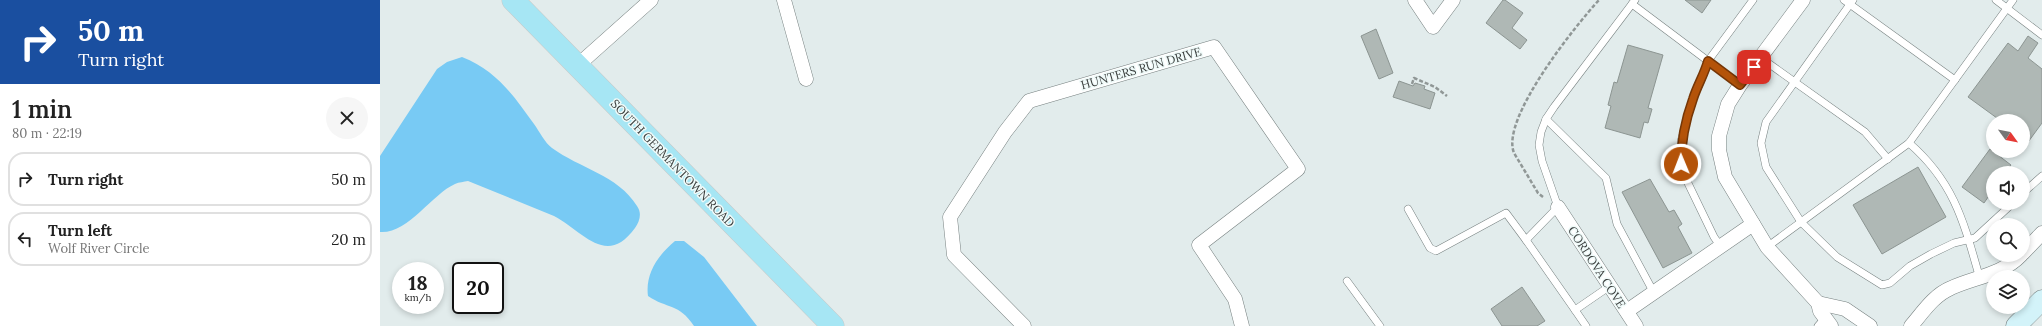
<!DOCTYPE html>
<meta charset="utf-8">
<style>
:root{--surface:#fff;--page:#f6f6f6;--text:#222;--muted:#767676;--line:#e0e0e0}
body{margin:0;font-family:Lora,serif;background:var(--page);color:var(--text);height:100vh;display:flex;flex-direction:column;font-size:15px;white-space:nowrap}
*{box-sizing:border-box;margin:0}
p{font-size:13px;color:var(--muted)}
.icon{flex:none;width:22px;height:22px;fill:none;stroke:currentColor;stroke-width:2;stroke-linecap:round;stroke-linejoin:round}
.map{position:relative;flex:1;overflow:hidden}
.details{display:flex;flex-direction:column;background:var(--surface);width:380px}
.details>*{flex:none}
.banner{background:#1a4fa0;color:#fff;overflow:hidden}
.needle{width:26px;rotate:123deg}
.buttons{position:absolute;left:1606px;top:114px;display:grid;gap:8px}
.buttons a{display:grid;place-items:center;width:44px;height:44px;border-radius:50%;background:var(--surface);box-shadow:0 2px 6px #0003;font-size:20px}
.speed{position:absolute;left:12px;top:262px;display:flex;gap:8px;font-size:20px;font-weight:700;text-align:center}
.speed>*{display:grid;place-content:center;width:52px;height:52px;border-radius:50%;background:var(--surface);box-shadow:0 2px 6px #0003;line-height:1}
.speed small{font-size:10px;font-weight:400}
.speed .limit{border:2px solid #111;border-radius:6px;background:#fff;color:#111}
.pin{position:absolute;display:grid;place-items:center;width:34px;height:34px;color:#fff;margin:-17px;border-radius:8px;box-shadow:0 2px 6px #0006}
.me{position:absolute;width:44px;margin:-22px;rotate:359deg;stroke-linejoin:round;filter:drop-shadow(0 0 3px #0008)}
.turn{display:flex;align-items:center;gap:14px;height:84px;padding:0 12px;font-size:18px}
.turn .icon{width:52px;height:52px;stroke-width:2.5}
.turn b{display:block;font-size:28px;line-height:34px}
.round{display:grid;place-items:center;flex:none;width:42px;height:42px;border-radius:21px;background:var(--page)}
.summary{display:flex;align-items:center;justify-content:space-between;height:68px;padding:0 12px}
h1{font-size:24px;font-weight:600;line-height:30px}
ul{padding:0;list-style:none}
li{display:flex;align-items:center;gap:12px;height:54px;margin:0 8px 6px;padding:0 4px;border:2px solid var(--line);border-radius:16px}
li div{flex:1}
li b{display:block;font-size:15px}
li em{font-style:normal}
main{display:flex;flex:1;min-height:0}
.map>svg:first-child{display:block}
</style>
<main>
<section class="details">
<div class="banner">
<div class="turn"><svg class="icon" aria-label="right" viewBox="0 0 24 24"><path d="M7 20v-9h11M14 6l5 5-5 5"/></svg><div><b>50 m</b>Turn right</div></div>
</div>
<div class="summary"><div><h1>1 min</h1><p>80 m · 22:19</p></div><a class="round"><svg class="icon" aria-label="close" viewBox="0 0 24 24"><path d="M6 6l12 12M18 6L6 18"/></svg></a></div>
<ul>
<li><svg class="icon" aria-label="right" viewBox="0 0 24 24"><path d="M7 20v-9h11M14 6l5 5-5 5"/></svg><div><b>Turn right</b></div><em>50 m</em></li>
<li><svg class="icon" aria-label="left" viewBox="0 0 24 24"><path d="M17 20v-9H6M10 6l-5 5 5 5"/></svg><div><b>Turn left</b><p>Wolf River Circle</p></div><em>20 m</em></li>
</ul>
</section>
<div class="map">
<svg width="1662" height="326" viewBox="0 0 1662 326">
<rect width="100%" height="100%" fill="#e2ecec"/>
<!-- water -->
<g fill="#78caf4">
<path d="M82,57C117,71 133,95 154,124C159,131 165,143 172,148C199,168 238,175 257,206C262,213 260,221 255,228C226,268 203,231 174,216L88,181C84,182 79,182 75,184C52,194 28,234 0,232V156L57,69L67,62Z"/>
<path d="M295,241H304L324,257L377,326H314C299,303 287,309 268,296C265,274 278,255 295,241Z"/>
</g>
<!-- building -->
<g fill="#afb8b5" stroke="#8c9592">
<polygon points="1123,0 1125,0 1143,13 1132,28 1147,40 1140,49 1106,23"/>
<polygon points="1305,0 1331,0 1322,13"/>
<polygon points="996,29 1013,73 999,79 981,36"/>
<polygon points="1648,36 1658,43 1648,58 1662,69 1662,123 1643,149 1643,121 1621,121 1588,97 1628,43 1638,51"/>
<polygon points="1248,45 1283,55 1268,108 1272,109 1268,123 1264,122 1260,138 1225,128 1231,106 1228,105 1234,82 1237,83"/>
<polygon points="1019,81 1033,86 1035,83 1045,86 1044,89 1055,93 1050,109 1013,97"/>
<polygon points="1610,149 1631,165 1625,173 1613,173 1613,190 1604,203 1582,187"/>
<polygon points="1538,167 1566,217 1502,254 1473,205"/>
<polygon points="1270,179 1289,212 1294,210 1302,224 1298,227 1312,253 1283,268 1242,192"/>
<polygon points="1142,287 1165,321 1157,326 1122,326 1111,309"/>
</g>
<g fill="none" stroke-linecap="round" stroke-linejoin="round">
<defs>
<g id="lane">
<polyline points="1464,0 1575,80"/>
<polyline points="1473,0 1386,122 1381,143 1386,167 1421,222 1457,257 1502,285 1510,283 1530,266 1551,254 1574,243 1595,238 1633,203"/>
<polyline points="1616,0 1662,35"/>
<polyline points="1252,4 1360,85"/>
<polyline points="1381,58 1485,132 1508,159"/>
<polyline points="1166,119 1226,178 1237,224 1274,293"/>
<path d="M1529,143C1575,183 1584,223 1600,279"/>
<polyline points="1643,193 1662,176"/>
<polyline points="1028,209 1050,248 1056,251 1126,213 1146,240 1178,207 1162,161 1159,145 1161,132 1166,119 1174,107 1255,0"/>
<polyline points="1146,240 1195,310 1230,286"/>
<polyline points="1341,247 1334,237 1306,179 1301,164 1301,141 1313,99 1323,76 1328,61 1373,0"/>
<polyline points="1387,247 1529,143 1633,0"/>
<polyline points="967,281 1000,326"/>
<polyline points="1195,310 1206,326"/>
<polyline points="1438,326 1445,318"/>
</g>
<g id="street">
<polyline points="404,0 426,79"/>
<polyline points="1035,0 1053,27 1073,0"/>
<polyline points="1423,0 1360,85 1348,104 1339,136 1339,150 1345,177 1387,247 1438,303 1440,311 1451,326"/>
<polyline points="197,66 271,0"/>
<polyline points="1178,207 1256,326"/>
<polyline points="1643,253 1662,233"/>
<polyline points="1438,303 1465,309 1490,326"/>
<polyline points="1247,311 1373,224"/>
<polyline points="644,326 574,255 570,217 625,132 649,101 834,47 918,169 819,245 855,299 862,326"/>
<path d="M1531,326C1543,312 1554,295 1571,288C1595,277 1622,275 1641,255"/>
</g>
<polyline id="secondary" points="1636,326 1662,300"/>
<polyline id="primary" points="133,0 453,326"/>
</defs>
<!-- lane casing -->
<use href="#lane" stroke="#778180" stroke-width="8"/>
<!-- street casing -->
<use href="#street" stroke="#778180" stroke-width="15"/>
<!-- secondary casing -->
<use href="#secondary" stroke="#778180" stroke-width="21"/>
<!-- primary casing -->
<use href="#primary" stroke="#c8c9c8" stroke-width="23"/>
<!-- path -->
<g stroke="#909796" stroke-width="2.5" stroke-dasharray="4 2" stroke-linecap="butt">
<polyline points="1032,84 1034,78 1055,87 1067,96"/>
<path d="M1163,197L1158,193L1134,153C1120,119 1196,25 1219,0"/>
</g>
<!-- lane -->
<use href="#lane" stroke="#fff" stroke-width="7"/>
<!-- street -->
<use href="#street" stroke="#fff" stroke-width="14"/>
<!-- secondary -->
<use href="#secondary" stroke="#d3f3f9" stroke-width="20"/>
<!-- primary -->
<use href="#primary" stroke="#a6e6f4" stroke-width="22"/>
</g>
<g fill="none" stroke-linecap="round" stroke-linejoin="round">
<defs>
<path id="route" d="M1301,164C1301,141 1305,121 1313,99C1317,86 1324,75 1328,61L1360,85L1374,67"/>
</defs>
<!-- route casing -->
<use href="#route" stroke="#753606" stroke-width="10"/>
<!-- route -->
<use href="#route" stroke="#b45309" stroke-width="7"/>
</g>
<g text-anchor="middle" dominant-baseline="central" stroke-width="3" stroke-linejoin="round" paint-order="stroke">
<!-- street labels -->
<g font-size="12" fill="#393d3c" stroke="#effaf9">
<text transform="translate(761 68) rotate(-16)">HUNTERS RUN DRIVE</text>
<text transform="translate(293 163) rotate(46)">SOUTH GERMANTOWN ROAD</text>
<text transform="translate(1217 267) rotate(57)">CORDOVA COVE</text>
</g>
</g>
</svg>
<div class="buttons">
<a><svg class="needle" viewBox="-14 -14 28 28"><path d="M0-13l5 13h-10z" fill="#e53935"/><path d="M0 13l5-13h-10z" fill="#767676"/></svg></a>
<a><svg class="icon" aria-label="sound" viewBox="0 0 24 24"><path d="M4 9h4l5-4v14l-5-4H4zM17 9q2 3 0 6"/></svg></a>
<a><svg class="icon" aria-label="search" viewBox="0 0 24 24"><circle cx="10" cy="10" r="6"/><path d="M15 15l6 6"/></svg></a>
<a><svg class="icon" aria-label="layers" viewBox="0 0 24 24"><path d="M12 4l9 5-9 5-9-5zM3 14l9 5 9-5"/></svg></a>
</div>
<div class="speed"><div>18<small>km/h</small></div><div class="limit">20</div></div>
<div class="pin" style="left:1374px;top:67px;background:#d93025"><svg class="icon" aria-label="arrive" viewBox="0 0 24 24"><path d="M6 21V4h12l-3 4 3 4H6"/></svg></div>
<svg class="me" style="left:1301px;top:164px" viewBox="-20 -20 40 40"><circle r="17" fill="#b45309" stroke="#fff" stroke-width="3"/><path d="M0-11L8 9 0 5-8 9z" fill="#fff"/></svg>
</div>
</main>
